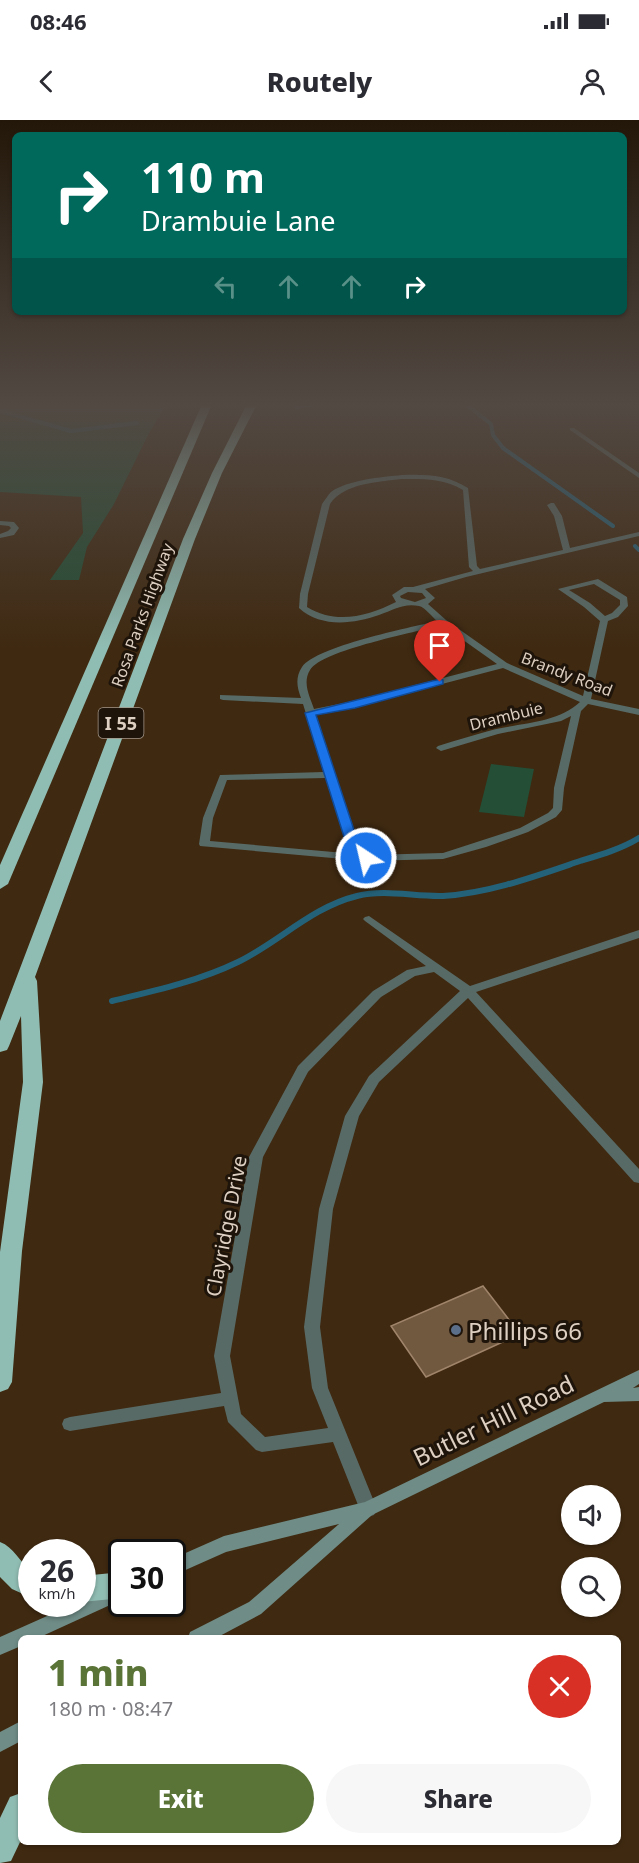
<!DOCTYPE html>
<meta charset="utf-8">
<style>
:root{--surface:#fff;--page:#f7f7f7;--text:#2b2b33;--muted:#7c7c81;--accent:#5a7337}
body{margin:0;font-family:"Noto Sans",sans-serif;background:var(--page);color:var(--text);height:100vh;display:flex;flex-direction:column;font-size:22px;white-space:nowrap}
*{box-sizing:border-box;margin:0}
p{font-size:20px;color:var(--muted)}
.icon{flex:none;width:33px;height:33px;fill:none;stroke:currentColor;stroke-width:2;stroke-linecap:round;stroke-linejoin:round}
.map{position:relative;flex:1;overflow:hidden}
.drawer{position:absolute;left:18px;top:1515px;width:603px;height:210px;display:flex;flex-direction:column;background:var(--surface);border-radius:9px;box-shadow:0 2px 4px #0004}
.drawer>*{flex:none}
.guide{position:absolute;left:12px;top:12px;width:615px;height:183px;border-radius:9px;box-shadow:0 2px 4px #0004;background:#00695c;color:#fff;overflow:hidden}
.tools{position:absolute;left:561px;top:1365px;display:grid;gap:12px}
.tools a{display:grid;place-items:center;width:60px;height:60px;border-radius:50%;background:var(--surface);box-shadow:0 2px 4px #0004;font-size:30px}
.speed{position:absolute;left:18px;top:1419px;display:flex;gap:12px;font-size:30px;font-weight:700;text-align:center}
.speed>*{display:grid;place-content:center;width:78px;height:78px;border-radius:50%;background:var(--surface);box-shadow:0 2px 4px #0004;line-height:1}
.speed small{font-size:15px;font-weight:400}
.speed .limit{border:3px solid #111;border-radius:9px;background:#fff;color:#111}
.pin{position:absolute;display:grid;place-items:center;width:51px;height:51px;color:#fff;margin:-62px -26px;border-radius:50% 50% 50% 0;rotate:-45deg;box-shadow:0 0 6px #0007}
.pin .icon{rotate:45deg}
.me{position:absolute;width:66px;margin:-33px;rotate:325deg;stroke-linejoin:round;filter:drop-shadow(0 0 4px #0008)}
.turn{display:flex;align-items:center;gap:21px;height:126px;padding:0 30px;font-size:27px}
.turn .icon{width:78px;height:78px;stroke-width:2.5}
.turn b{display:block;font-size:42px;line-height:51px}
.lanes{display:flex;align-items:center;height:57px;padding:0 30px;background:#0003;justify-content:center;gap:30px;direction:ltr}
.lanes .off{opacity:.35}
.round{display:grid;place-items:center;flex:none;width:63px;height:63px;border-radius:32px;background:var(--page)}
.summary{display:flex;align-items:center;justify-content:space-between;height:102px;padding:0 30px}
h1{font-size:36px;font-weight:800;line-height:45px;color:var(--accent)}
.button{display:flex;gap:12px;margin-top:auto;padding:12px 30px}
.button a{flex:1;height:69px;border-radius:36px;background:var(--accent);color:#fff;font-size:24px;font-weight:800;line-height:69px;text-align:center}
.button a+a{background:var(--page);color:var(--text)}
.status{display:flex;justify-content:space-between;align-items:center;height:42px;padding:0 30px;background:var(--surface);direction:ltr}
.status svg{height:16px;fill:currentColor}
header{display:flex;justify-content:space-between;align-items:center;height:78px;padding:0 30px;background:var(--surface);font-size:27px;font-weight:800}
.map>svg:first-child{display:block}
</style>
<div class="status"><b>08:46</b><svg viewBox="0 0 49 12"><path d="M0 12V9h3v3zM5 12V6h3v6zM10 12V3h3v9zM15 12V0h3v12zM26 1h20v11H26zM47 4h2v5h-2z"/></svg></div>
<header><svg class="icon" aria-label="back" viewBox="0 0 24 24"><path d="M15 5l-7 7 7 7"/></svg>Routely<svg class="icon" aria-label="person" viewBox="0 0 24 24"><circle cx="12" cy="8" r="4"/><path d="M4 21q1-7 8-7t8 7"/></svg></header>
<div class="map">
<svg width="639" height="1743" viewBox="0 0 639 1743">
<rect width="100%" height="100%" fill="#3f2911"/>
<!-- green -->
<g fill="#244e36">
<polygon points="0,284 166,284 148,315 114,384 87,427 79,460 50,460 83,413 81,377 0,372"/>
<polygon points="491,644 534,649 524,697 479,692"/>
</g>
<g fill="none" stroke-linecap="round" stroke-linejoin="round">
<!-- stream-far1 -->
<g stroke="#24627a" stroke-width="4">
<polyline points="466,284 491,304 493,315 503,328 613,406"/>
<polyline points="296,287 318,284"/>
<polyline points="0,291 71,311 137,303"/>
<polyline points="635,426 639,430"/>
</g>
<!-- stream -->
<path stroke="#24627a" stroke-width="6" d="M112,881C154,871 199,861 238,842C279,822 312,787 357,776C385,769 415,777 443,776C490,773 536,756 580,741C600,735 621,729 639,718"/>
</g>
<!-- building -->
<polygon fill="#715940" stroke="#a0856b" stroke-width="1.5" points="483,1166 520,1214 426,1257 391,1206"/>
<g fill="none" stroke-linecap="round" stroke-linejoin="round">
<!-- minor -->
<g fill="#586a66" fill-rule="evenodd">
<polygon points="570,308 574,308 639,353 639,358 570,310"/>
<path d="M402,355C426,354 448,355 468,368L477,446L480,449L563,430L554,396L547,385L551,383H554L562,396L570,428L639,412V416L466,457L425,469L435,478L428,484L446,500L507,543L583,576L600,501L584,487L558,469L598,459L627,477L628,486L618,497L608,501L591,579L639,589V595L588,584L581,591L564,668L562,690L556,697L528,712L486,727L443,739L366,741L200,726L199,724L203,698L220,655L324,652L303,584L223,580L220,579V575L301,578C297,567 295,558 302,547C317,526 409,508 437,501C432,497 425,487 419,486C403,483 394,490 379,495C353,504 321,508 299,488L300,474L322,384C325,380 328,375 331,372C347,360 382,357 402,355ZM402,359C423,359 443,358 463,370L469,447L473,451L413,467H404L392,475L396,482C368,496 336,505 307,487L308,474L330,384C344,363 378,362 402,359ZM594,464L620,480V485L612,493L605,496L590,483L569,470ZM408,472L422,473L426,478L415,482L401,478L400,476ZM442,505L497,544L354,581L314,589C310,577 302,563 310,550C322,530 417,512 442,505ZM503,548L580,582C559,602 524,603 496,609C477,614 457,620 438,626L436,628L441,631L498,614L561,601L571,596L554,668L553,688L548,693L520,708L443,733L369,735L357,722L315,595L358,586ZM326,658L347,723L356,734L210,721L213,698L227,660Z"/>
<polygon points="0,401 14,402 19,408 14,415 0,418 0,414 8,411 11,408 9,406 0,405"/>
<path d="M369,796L470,866L639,810V818L476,872L639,1049V1063L634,1062L468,878L379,962L359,996L333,1089L320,1207L328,1268L377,1389L374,1395L368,1397L362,1395L333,1322L262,1332L256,1330L228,1302L224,1286L70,1311L64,1309L62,1304L64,1299L70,1297L221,1273L214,1236L249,1037L298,946L373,871L407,850L426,846L365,801L363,799L365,797ZM434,852L460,871L369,956L345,996L319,1089L304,1207L312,1268L328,1308L265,1317L241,1294L230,1236L263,1037L308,952L381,877L415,856Z"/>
</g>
<!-- secondary -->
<g fill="#6f8c86" fill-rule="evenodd">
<polygon points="639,1250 639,1264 633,1268 639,1267 639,1281 604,1282 372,1395 261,1494 216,1518 188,1518 190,1512 249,1482 339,1404 226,1432 172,1456 172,1439 224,1416 365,1382"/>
<polygon points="115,1465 122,1468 121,1480 38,1518 21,1518 21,1526 0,1535 0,1517 74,1484 82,1484 82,1480"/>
<polygon points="21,1601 21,1621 0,1632 0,1612"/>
</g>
<!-- motorway -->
<g fill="#90bdb3" fill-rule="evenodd">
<polygon points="202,284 212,284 8,764 0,769 0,745"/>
<polygon points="247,284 257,284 222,353 195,419 35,857 37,861 43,962 22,1131 12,1262 8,1269 0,1272 0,1132 23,962 21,896 9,926 7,930 0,932 0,901 183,419 212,353"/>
<path d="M0,1422C14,1427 19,1442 32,1451V1478L12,1469L0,1457Z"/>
<polygon points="122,1452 122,1478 82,1482 82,1456"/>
<polygon points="21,1673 21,1720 11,1741 0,1743 0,1698 10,1677"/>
</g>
</g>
<!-- sky -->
<linearGradient id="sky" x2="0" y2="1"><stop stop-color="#231709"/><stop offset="0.54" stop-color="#524943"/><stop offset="1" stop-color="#524943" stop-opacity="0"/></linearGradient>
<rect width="639" height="528" fill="url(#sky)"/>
<!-- route -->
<polygon fill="#1a73e8" stroke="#114b97" stroke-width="1.5" points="440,559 443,560 443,564 355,588 316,595 358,722 372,738 370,741 362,741 346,723 305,593"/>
<!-- markers -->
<circle fill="#5c6f8a" stroke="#1e140a" stroke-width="2" cx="456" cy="1210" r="6"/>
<g text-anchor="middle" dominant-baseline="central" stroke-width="6" stroke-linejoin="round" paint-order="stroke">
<!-- far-street labels -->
<g font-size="16" fill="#ddcfc1" stroke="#1e140a">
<text transform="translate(142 495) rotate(-70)">Rosa Parks Highway</text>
<text transform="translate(567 554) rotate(21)">Brandy Road</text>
<text transform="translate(506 596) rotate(-14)">Drambuie</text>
</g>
<!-- shield labels -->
<rect fill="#1e140a" stroke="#a4978a" stroke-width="1.5" x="98.5" y="588" width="45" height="30" rx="4.5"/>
<g font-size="18" font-weight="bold" fill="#ddcfc1">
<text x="121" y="603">I 55</text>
</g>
<!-- street labels -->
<g font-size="20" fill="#ddcfc1" stroke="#1e140a">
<text transform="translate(226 1106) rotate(-79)">Clayridge Drive</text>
</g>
<!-- near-poi labels -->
<g font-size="24" fill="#ddcfc1" stroke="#1e140a" text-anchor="start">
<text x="468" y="1210">Phillips 66</text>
</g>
<!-- near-street labels -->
<g font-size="24" fill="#ddcfc1" stroke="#1e140a">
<text transform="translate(493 1300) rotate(-26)">Butler Hill Road</text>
</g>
</g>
</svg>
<div class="tools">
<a><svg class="icon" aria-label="sound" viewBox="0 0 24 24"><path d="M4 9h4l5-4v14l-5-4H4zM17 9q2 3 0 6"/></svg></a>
<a><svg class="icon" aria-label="search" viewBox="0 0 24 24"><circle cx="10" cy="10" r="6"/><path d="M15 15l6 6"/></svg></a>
</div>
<div class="speed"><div>26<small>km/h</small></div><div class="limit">30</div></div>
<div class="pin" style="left:440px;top:562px;background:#d93025"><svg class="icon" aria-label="arrive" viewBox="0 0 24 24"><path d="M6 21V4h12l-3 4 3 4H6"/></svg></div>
<svg class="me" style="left:366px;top:738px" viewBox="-20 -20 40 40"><circle r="17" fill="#1a73e8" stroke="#fff" stroke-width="3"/><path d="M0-11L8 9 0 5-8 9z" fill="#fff"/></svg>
<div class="guide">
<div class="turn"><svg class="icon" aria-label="right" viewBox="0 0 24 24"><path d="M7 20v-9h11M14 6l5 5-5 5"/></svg><div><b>110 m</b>Drambuie Lane</div></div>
<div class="lanes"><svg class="icon off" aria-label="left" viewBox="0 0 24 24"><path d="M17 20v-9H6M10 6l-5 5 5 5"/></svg><svg class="icon off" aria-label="ahead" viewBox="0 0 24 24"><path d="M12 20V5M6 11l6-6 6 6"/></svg><svg class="icon off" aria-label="ahead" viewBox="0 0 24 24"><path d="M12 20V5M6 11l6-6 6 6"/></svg><svg class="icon" aria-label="right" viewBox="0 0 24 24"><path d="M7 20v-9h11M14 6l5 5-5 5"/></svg></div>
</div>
<section class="drawer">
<div class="summary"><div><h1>1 min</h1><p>180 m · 08:47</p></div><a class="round" style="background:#d93025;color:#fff"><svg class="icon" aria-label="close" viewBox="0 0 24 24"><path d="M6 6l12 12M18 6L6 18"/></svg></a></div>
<div class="button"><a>Exit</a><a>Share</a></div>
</section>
</div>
